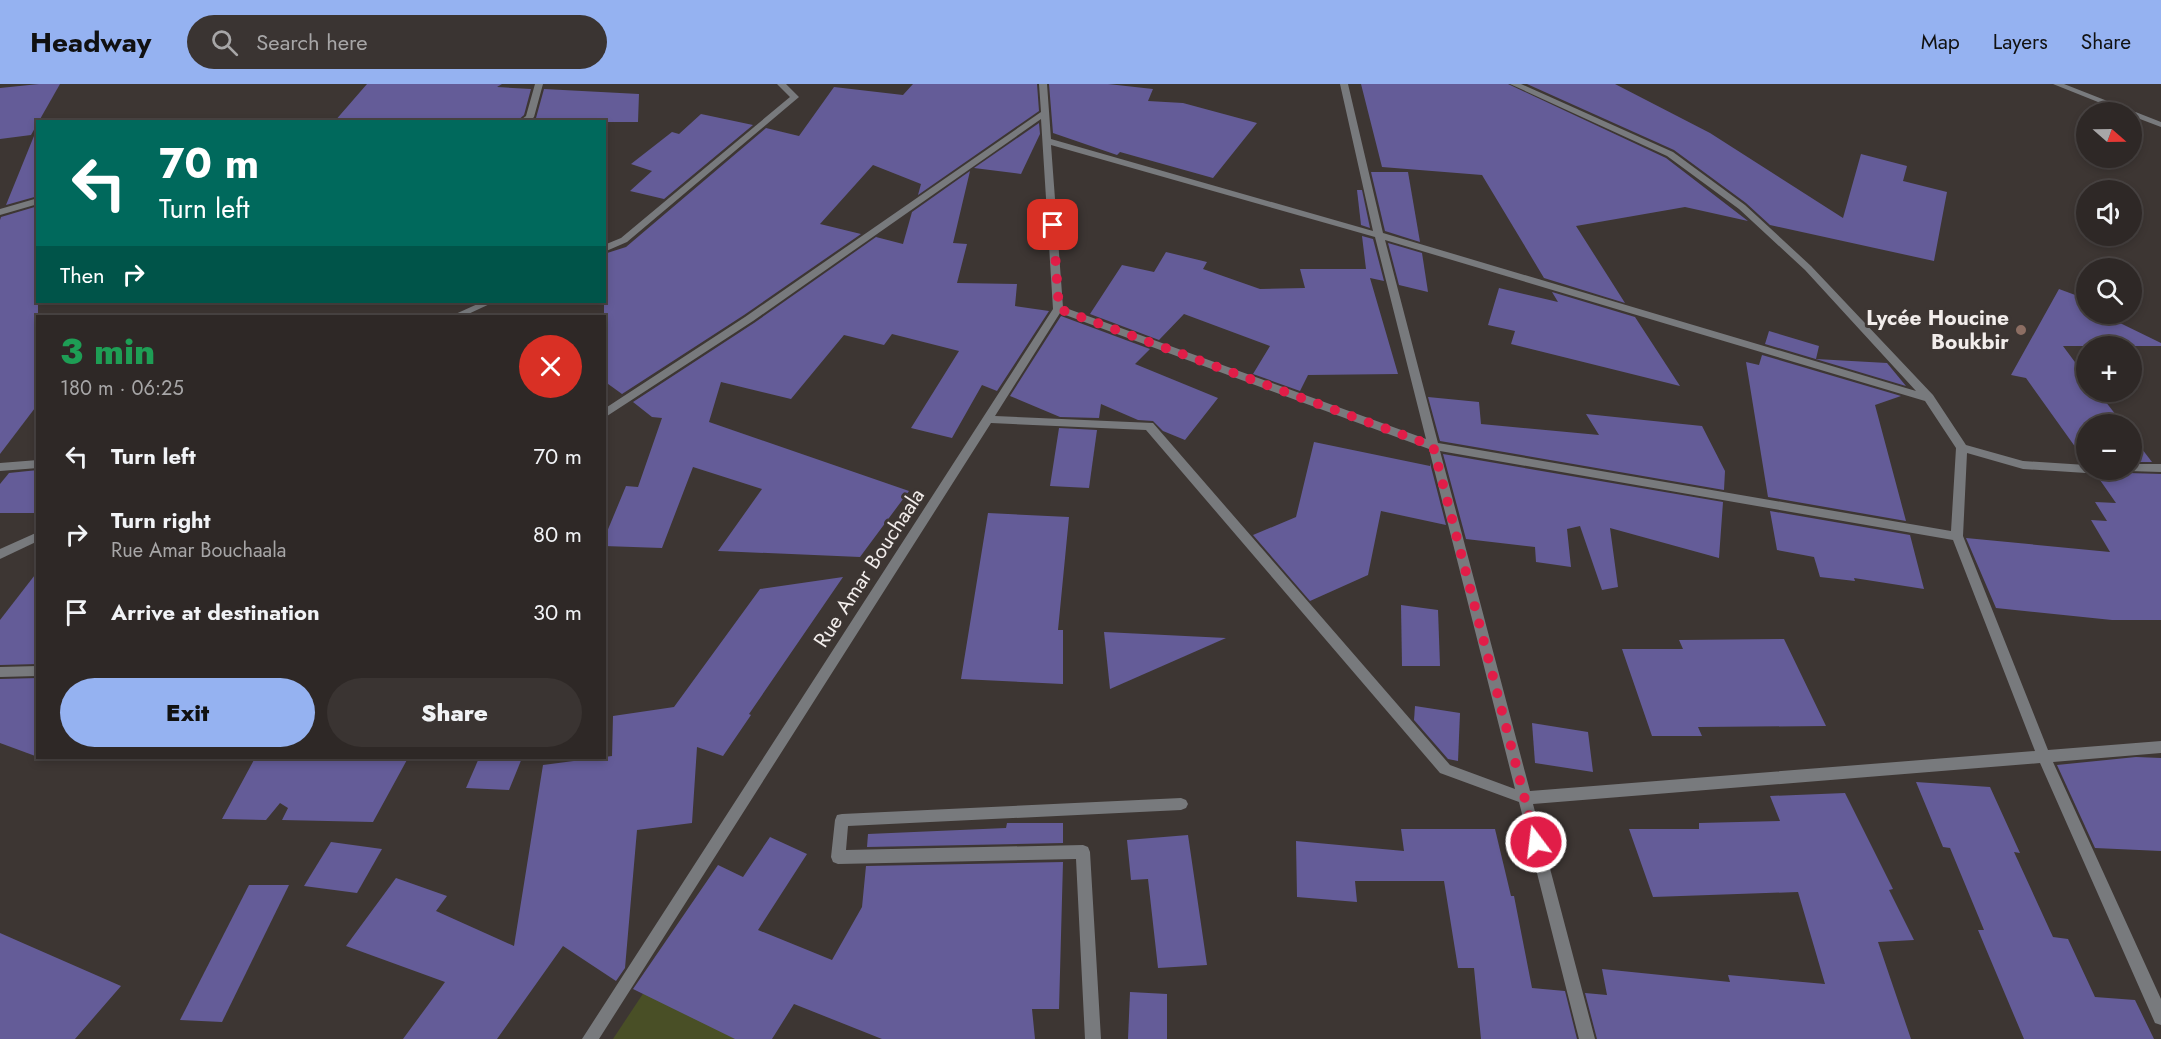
<!DOCTYPE html>
<meta charset="utf-8">
<style>
:root{--surface:#2e2826;--page:#3a3432;--text:#f1f3f6;--muted:#a7a6a7;--line:#494443;--accent:#95b2f1}
body{margin:0;font-family:Jost,sans-serif;background:var(--page);color:var(--text);height:100vh;display:flex;flex-direction:column;font-size:22px;white-space:nowrap}
*{box-sizing:border-box;margin:0}
p{font-size:20px;color:var(--muted)}
.icon{flex:none;width:33px;height:33px;fill:none;stroke:currentColor;stroke-width:2;stroke-linecap:round;stroke-linejoin:round}
.map{position:relative;flex:1;overflow:hidden}
.sheet{position:absolute;left:36px;top:231px;width:570px;height:444px;display:flex;flex-direction:column;background:var(--surface);border-radius:0px;box-shadow:0 3px 9px #0003,0 0 0 2px var(--line)}
.sheet>*{flex:none}
.banner{position:absolute;left:36px;top:36px;width:570px;height:183px;border-radius:0px;box-shadow:0 3px 9px #0003,0 0 0 2px var(--line);background:#00695c;color:#fff;overflow:hidden}
.needle{width:39px;rotate:110deg}
.controls{position:absolute;left:2076px;top:18px;display:grid;gap:12px}
.controls a{display:grid;place-items:center;width:66px;height:66px;border-radius:50%;background:var(--surface);box-shadow:0 3px 9px #0003,0 0 0 2px var(--line);font-size:30px}
.pin{position:absolute;display:grid;place-items:center;width:51px;height:51px;color:#fff;margin:-26px;border-radius:12px;box-shadow:0 3px 9px #0006}
.me{position:absolute;width:66px;margin:-33px;rotate:345deg;stroke-linejoin:round;filter:drop-shadow(0 0 4px #0008)}
.turn{display:flex;align-items:center;gap:21px;height:126px;padding:0 24px;font-size:27px}
.turn .icon{width:78px;height:78px;stroke-width:2.5}
.turn b{display:block;font-size:42px;line-height:51px}
.then{display:flex;align-items:center;height:57px;padding:0 24px;background:#0003;gap:12px;font-size:22px}
.round{display:grid;place-items:center;flex:none;width:63px;height:63px;border-radius:32px;background:var(--page)}
.overview{display:flex;align-items:center;justify-content:space-between;height:102px;padding:0 24px}
h1{font-size:36px;font-weight:800;line-height:45px;color:#1e9e55}
.cta{display:flex;gap:12px;margin-top:auto;padding:12px 24px}
.cta a{flex:1;height:69px;border-radius:36px;background:var(--accent);color:#111;font-size:24px;font-weight:800;line-height:69px;text-align:center}
.cta a+a{background:var(--page);color:var(--text)}
ul{padding:0;list-style:none}
li{display:flex;align-items:center;gap:18px;height:78px;padding:0 24px}
li div{flex:1}
li b{display:block;font-size:22px}
li em{font-style:normal}
header{display:flex;align-items:center;gap:36px;box-sizing:border-box;height:84px;padding:0 30px;background:var(--accent);color:#111}
header strong{font-size:28px}
nav{display:flex;gap:33px;margin-inline-start:auto;font-size:21px}
.search{width:420px;height:54px;background:var(--page);display:flex;align-items:center;gap:15px;box-sizing:border-box;padding:0 21px;border-radius:33px;color:var(--muted);font-size:22px}
.map>svg:first-child{display:block}
</style>
<header>
<strong>Headway</strong>
<div class="search"><svg class="icon" aria-label="search" viewBox="0 0 24 24"><circle cx="10" cy="10" r="6"/><path d="M15 15l6 6"/></svg>Search here</div>
<nav><a>Map</a><a>Layers</a><a>Share</a></nav>
</header>
<div class="map">
<svg width="2161" height="955" viewBox="0 0 2161 955">
<rect width="100%" height="100%" fill="#3d3633"/>
<!-- green -->
<polygon fill="#494f26" points="662,881 752,955 613,955"/>
<!-- building -->
<g fill="#645c98">
<polygon points="39,0 60,0 31,51 0,55 0,4"/>
<polygon points="367,0 502,0 497,3 531,5 524,31 516,38 334,38"/>
<polygon points="913,0 1037,0 1039,27 918,111 921,100 873,81 820,140 861,150 744,231 622,310 604,297 604,170 626,163 766,44 799,52 834,3 903,11"/>
<polygon points="1049,0 1108,0 1153,5 1148,17 1183,19 1257,39 1213,94 1120,68 1117,71 1053,49"/>
<polygon points="1361,0 1508,0 1666,74 1748,137 1685,123 1576,142 1625,219 1544,194 1482,91 1382,83"/>
<polygon points="1527,0 1615,0 1710,49 1843,134 1861,70 1907,82 1903,97 1947,108 1934,177 1770,141 1746,119 1674,66"/>
<polygon points="544,5 639,10 638,38 533,38 536,34"/>
<polygon points="701,30 753,41 664,115 630,107 652,87 631,80 672,48 679,50"/>
<polygon points="1039,39 1040,50 1021,90 974,84"/>
<polygon points="36,47 38,112 6,121"/>
<polygon points="970,87 953,159 967,160 957,199 1017,200 1015,222 1049,227 997,307 982,301 952,354 911,344 959,267 892,250 884,261 844,251 791,315 721,298 709,338 909,407 860,473 718,467 762,405 693,383 662,464 604,462 604,455 626,402 638,403 662,334 652,333 633,318 754,239 876,153 903,160 912,128"/>
<polygon points="1371,88 1408,88 1420,158 1385,147"/>
<polygon points="1357,106 1362,106 1370,144 1361,141"/>
<polygon points="38,122 38,320 0,370 0,136 1,133"/>
<polygon points="1362,152 1373,155 1384,197 1370,194 1398,290 1308,291 1300,307 1253,290 1270,262 1184,230 1159,256 1090,230 1122,181 1154,188 1166,168 1207,178 1203,185 1260,205 1305,204 1300,185 1366,185"/>
<polygon points="1388,159 1422,169 1428,208 1399,201"/>
<polygon points="1499,204 1558,218 1552,208 1635,233 1680,302 1511,260 1515,247 1488,241"/>
<polygon points="2059,205 2086,215 2086,230 2130,230 2120,239 2161,259 2161,262 2063,262 2086,293 2086,308 2098,308 2123,340 2086,340 2086,378 2026,294 2011,291"/>
<polygon points="1061,232 1150,265 1135,280 1218,314 1185,356 1163,347 1153,337 1138,336 1101,320 1099,334 1060,333 1010,312"/>
<polygon points="1769,247 1819,262 1816,275 1887,279 1906,302 1765,260"/>
<polygon points="1762,271 1901,312 1875,321 1906,437 1768,413 1746,278 1759,281"/>
<polygon points="1428,313 1479,318 1481,340 1599,351 1586,330 1702,342 1725,387 1724,406 1440,357"/>
<polygon points="1059,344 1097,346 1089,404 1050,402"/>
<polygon points="2132,352 2152,378 2132,378"/>
<polygon points="1314,358 1430,382 1430,379 1446,441 1381,427 1368,491 1310,517 1253,451 1296,433"/>
<polygon points="1443,370 1723,418 1719,474 1610,444 1618,503 1602,506 1580,442 1567,445 1571,483 1536,478 1535,463 1466,455"/>
<polygon points="38,386 38,429 0,429 0,400 9,389"/>
<polygon points="2093,386 2125,386 2128,389 2161,390 2161,536 2112,536 1996,524 1966,454 2110,468 2091,436 2107,437 2095,418 2116,419"/>
<polygon points="1770,427 1910,451 1924,505 1854,494 1855,497 1820,493 1814,473 1777,466"/>
<polygon points="988,429 1069,433 1058,546 1063,546 1063,600 961,595"/>
<polygon points="38,487 38,580 0,581 0,536"/>
<polygon points="843,493 749,630 751,631 723,672 697,663 692,739 637,746 625,884 616,897 563,862 497,955 403,955 445,898 346,862 396,794 447,812 436,827 514,862 543,681 612,672 613,632 674,623 760,505"/>
<polygon points="1401,521 1438,526 1440,582 1402,582"/>
<polygon points="1104,548 1226,554 1110,605"/>
<polygon points="1784,555 1826,642 1698,643 1702,652 1652,652 1622,565 1683,565 1679,556"/>
<polygon points="38,594 38,673 0,659 0,595"/>
<polygon points="1415,622 1460,629 1458,677 1448,675 1414,636"/>
<polygon points="1532,639 1588,648 1593,688 1535,679"/>
<polygon points="2136,673 2161,674 2161,767 2095,764 2057,681"/>
<polygon points="255,674 408,674 373,738 282,736 288,724 280,719 266,736 222,735"/>
<polygon points="479,674 522,674 509,706 466,704"/>
<polygon points="1916,698 1990,703 2020,769 2014,768 2053,853 2068,855 2095,913 2135,916 2154,955 2024,955 1978,846 1984,846 1950,764 1943,763"/>
<polygon points="1845,709 1893,805 1889,806 1914,856 1878,858 1911,955 1597,955 1585,909 1607,911 1602,885 1730,898 1728,891 1825,900 1798,808 1653,813 1629,745 1699,745 1699,739 1780,737 1770,712"/>
<polygon points="1007,739 1063,739 1063,759 867,763 868,750 1006,744"/>
<polygon points="1401,745 1495,745 1511,812 1514,812 1532,904 1565,907 1577,955 1481,955 1474,884 1458,884 1444,797 1355,797 1357,818 1297,813 1296,757 1404,767"/>
<polygon points="1188,751 1207,881 1158,884 1148,795 1131,796 1127,756"/>
<polygon points="770,753 807,770 758,846 832,876 862,823 866,782 1063,778 1059,925 1032,925 1035,955 882,955 794,920 772,955 735,955 633,905 718,781 743,793"/>
<polygon points="331,758 382,765 357,809 304,802"/>
<polygon points="249,801 289,801 222,938 180,936"/>
<polygon points="0,849 25,860 121,902 75,955 0,955"/>
<polygon points="1130,908 1167,910 1167,955 1128,955"/>
</g>
<g fill="none" stroke-linecap="round" stroke-linejoin="round">
<!-- street -->
<g fill="#787a7d" fill-rule="evenodd">
<polygon points="535,0 543,0 534,33 529,38 518,38 526,32"/>
<polygon points="777,0 786,0 799,13 627,158 604,168 604,161 621,154 790,13"/>
<path d="M1039,0H1047L1051,55L1373,147L1340,0H1348L1383,149L1916,307L1805,186L1739,125L1667,72L1510,0H1521L1673,68L1745,121L1811,182L1933,311L1966,361L2023,377L2086,381V386H2091L2086,389L2023,385L1967,369L1963,452L2048,666L2161,657V669L2053,678L2161,915V941L2155,939L2040,679L1533,720L1595,955H1579L1519,718L1440,689L1146,346L991,339L599,955H582L1053,225L1041,35L753,237L604,334V325L745,233L1041,28ZM1051,61L1375,153L1426,355L1063,223ZM1385,156L1925,317L1956,364L1951,447L1438,359ZM1060,229L1429,365L1515,705L1450,681L1153,339L995,332ZM1440,367L1953,456L2035,667L1530,707Z"/>
<polygon points="2053,0 2064,0 2161,38 2161,43 2132,32 2132,28 2123,28"/>
<polygon points="38,114 38,120 0,131 0,125"/>
<polygon points="482,218 494,218 464,232 451,232"/>
<polygon points="38,376 38,384 0,387 0,379"/>
<polygon points="2132,380 2161,380 2161,388 2128,387 2127,386 2132,386"/>
<polygon points="38,448 38,457 0,475 0,465"/>
<polygon points="38,582 38,592 0,593 0,583"/>
<polygon points="1181,714 1186,716 1188,720 1186,724 1181,726 848,742 846,766 1083,761 1088,763 1090,768 1101,955 1085,955 1076,775 838,780 833,778 831,773 835,736 837,731 842,730"/>
</g>
</g>
<g fill="none" stroke-linecap="round" stroke-linejoin="round">
<!-- route -->
<polyline stroke="#e11d48" stroke-width="10" stroke-dasharray="0 18" points="1053,141 1059,225 1433,362 1536,758"/>
</g>
<!-- markers -->
<circle fill="#8d6e63" stroke="#3d3633" stroke-width="2" cx="2021" cy="246" r="6"/>
<g text-anchor="middle" dominant-baseline="central" stroke-width="6" stroke-linejoin="round" paint-order="stroke">
<!-- poi labels -->
<g font-size="21" font-weight="bold" fill="#f2edeb" stroke="#3d3633" text-anchor="end">
<text x="2009" y="234">Lycée Houcine<tspan x="2009" dy="24">Boukbir</tspan></text>
</g>
<!-- street labels -->
<g font-size="21" fill="#f2edeb" stroke="#3d3633">
<text transform="translate(869 484) rotate(-57)">Rue Amar Bouchaala</text>
</g>
</g>
</svg>
<div class="controls">
<a><svg class="needle" viewBox="-14 -14 28 28"><path d="M0-13l5 13h-10z" fill="#e53935"/><path d="M0 13l5-13h-10z" fill="#a7a6a7"/></svg></a>
<a><svg class="icon" aria-label="sound" viewBox="0 0 24 24"><path d="M4 9h4l5-4v14l-5-4H4zM17 9q2 3 0 6"/></svg></a>
<a><svg class="icon" aria-label="search" viewBox="0 0 24 24"><circle cx="10" cy="10" r="6"/><path d="M15 15l6 6"/></svg></a>
<a>+</a>
<a>−</a>
</div>
<div class="pin" style="left:1053px;top:141px;background:#d93025"><svg class="icon" aria-label="arrive" viewBox="0 0 24 24"><path d="M6 21V4h12l-3 4 3 4H6"/></svg></div>
<svg class="me" style="left:1536px;top:758px" viewBox="-20 -20 40 40"><circle r="17" fill="#e11d48" stroke="#fff" stroke-width="3"/><path d="M0-11L8 9 0 5-8 9z" fill="#fff"/></svg>
<div class="banner">
<div class="turn"><svg class="icon" aria-label="left" viewBox="0 0 24 24"><path d="M17 20v-9H6M10 6l-5 5 5 5"/></svg><div><b>70 m</b>Turn left</div></div>
<div class="then">Then<svg class="icon" aria-label="right" viewBox="0 0 24 24"><path d="M7 20v-9h11M14 6l5 5-5 5"/></svg></div>
</div>
<section class="sheet">
<div class="overview"><div><h1>3 min</h1><p>180 m · 06:25</p></div><a class="round" style="background:#d93025;color:#fff"><svg class="icon" aria-label="close" viewBox="0 0 24 24"><path d="M6 6l12 12M18 6L6 18"/></svg></a></div>
<ul>
<li><svg class="icon" aria-label="left" viewBox="0 0 24 24"><path d="M17 20v-9H6M10 6l-5 5 5 5"/></svg><div><b>Turn left</b></div><em>70 m</em></li>
<li><svg class="icon" aria-label="right" viewBox="0 0 24 24"><path d="M7 20v-9h11M14 6l5 5-5 5"/></svg><div><b>Turn right</b><p>Rue Amar Bouchaala</p></div><em>80 m</em></li>
<li><svg class="icon" aria-label="arrive" viewBox="0 0 24 24"><path d="M6 21V4h12l-3 4 3 4H6"/></svg><div><b>Arrive at destination</b></div><em>30 m</em></li>
</ul>
<div class="cta"><a>Exit</a><a>Share</a></div>
</section>
</div>
